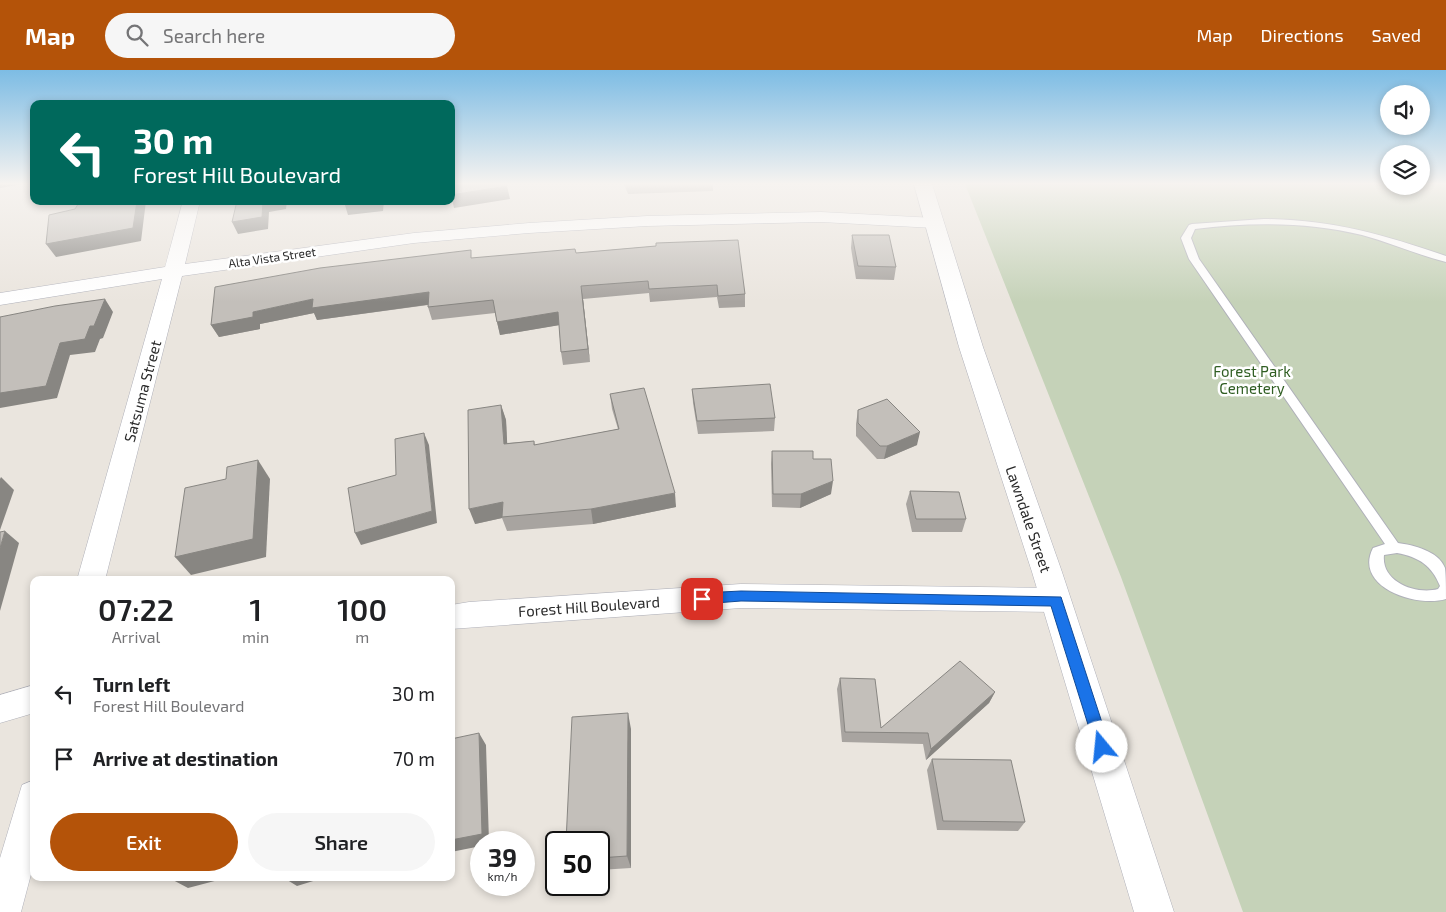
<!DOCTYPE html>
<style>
:root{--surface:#fff;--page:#f6f6f6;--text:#202124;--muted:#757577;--accent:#b45309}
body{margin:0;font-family:"Exo 2",sans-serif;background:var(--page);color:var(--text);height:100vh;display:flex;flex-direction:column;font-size:19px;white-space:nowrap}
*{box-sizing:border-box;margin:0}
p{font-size:16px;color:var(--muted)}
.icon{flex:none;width:28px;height:28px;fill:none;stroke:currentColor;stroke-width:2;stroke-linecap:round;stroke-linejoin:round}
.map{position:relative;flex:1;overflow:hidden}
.drawer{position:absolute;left:30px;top:506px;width:425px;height:305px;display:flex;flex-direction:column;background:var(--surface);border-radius:10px;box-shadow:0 2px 8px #0003}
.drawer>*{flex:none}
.hud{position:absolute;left:30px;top:30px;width:425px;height:105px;border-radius:10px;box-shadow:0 2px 8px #0003;background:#00695c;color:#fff;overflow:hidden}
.buttons{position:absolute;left:1380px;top:15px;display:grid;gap:10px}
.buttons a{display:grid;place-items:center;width:50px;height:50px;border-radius:50%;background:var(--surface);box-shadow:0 2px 8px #0003;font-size:25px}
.speed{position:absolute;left:470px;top:761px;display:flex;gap:10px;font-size:25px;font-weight:700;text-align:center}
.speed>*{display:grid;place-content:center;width:65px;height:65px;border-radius:50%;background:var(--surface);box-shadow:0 2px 8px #0003;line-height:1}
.speed small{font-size:12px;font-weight:400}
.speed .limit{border:2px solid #111;border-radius:8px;background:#fff;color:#111}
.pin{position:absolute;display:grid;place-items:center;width:42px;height:42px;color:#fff;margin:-21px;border-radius:10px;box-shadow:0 2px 8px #0006}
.me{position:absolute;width:55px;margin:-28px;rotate:343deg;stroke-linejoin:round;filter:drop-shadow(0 0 4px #0008)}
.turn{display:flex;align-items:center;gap:18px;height:105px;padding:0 20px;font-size:22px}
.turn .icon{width:65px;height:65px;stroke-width:2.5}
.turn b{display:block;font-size:35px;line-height:42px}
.eta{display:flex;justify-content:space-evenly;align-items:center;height:85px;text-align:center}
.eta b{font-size:30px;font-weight:600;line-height:35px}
.action{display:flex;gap:10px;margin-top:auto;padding:10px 20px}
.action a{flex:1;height:58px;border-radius:30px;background:var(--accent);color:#fff;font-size:20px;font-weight:600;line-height:58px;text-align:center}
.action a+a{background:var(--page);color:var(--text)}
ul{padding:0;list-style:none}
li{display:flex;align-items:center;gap:15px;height:65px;padding:0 20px}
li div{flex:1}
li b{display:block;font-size:19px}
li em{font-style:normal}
header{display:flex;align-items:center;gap:30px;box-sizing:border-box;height:70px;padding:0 25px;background:var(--accent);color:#fff}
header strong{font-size:24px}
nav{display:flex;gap:28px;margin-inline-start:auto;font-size:18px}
.search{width:350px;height:45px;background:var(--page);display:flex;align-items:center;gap:12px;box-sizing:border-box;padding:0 18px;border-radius:28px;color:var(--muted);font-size:19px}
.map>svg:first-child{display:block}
</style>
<header>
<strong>Map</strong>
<div class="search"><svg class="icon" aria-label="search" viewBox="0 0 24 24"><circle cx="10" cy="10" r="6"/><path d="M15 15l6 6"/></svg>Search here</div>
<nav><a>Map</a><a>Directions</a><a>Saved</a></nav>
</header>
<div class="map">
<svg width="1446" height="842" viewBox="0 0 1446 842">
<rect width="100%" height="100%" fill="#eae5de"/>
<!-- cemetery -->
<polygon fill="#c5d2b8" points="965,114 1389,114 1389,116 1421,116 1421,114 1446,114 1446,842 1243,842 1121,507"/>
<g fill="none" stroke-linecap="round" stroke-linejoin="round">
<defs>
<path id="service" d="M1264,149C1333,150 1381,164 1446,186V192C1418,185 1391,173 1362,165C1308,152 1250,152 1195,159L1191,168L1199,189L1398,473C1413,475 1439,481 1445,498C1446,506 1446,520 1446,529C1417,538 1353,517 1373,478L1385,474L1189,189L1181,168L1189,155L1192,154ZM1397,483C1419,487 1432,496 1440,516L1438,519C1416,525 1381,512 1384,485Z"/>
<g id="minor">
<polygon points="183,131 200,131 185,194 414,163 529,153 647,146 821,142 935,148 941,149 944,153 941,157 935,158 821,152 647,156 529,163 414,173 182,206 105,510 77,510 162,209 0,235 0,223 165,197"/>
<polygon points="741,514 1056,518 1066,522 1070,530 1066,538 1056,542 741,538 451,559 451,535 469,532"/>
<polygon points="34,615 34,643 0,653 0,625"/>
<polygon points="34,710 34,793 21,842 0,842 0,788 22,715"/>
</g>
<polygon id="secondary" points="914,114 932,114 983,277 1062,502 1174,842 1134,842 1032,502 959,277"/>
</defs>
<!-- service casing -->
<use href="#service" stroke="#afb0b9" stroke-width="2"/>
<!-- minor casing -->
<use href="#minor" stroke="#afb0b9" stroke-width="1"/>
<!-- secondary casing -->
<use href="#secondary" stroke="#afb0b9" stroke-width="1"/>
<!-- service -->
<use href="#service" fill="#fff" fill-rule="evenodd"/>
<!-- minor -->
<use href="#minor" fill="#fff" fill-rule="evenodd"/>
<!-- secondary -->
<use href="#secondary" fill="#fff" fill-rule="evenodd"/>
</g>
<!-- wall -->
<g fill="#a8a4a0">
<polygon points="624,114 713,114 713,121 628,124"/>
<polygon points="852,165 896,197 894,210 856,209 851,178"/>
<polygon points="656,176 745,224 745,237 719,238 717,227 650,232 649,223 583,229 590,292 563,295 561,282 559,255 500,265 495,243 432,250 428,237 428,235 317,250 314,243 260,254 260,259 219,267 211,255 473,188 576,183"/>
<polygon points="692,319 775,348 774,361 698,364 693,333"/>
<polygon points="610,324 676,437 593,454 507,461 502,448 475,454 501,335 506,350 507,373 534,371 535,375 618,359 612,339"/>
<polygon points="858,340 917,375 884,389 877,389 856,366 856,354"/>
<polygon points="772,381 813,389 831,424 800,438 772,437 771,394"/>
<polygon points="910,421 966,449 962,462 912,462 906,434"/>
<polygon points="840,608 881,658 995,622 989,633 926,690 923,674 842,672 837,619"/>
<polygon points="631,659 631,798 599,800 599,772"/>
<polygon points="932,689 1025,752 1018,761 937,760 927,700"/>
</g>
<!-- shaded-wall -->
<g fill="#888682">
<polygon points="0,114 22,114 0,118"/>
<polygon points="507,116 510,129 454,138 451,125"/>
<polygon points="137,131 146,131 141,171 56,187 46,174"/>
<polygon points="263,131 287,131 286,139 269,142 268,159 238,164 232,152"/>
<polygon points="349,131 384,131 383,141 348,145 344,132"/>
<polygon points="581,216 583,229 590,292 588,279"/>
<polygon points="429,222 433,234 317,250 314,243 260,254 260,259 219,267 211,255 253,242 313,229"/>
<polygon points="105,229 113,242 103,268 100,269 95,282 70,285 57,328 0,338 0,323 60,273 90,256"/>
<polygon points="558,242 560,255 500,265 497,252"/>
<polygon points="501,335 506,350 508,389 504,374"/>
<polygon points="920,362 917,375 884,389 887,376"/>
<polygon points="424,363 429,375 437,453 361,475 355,463 432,441"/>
<polygon points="258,390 270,409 266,487 191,505 175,487"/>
<polygon points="1,407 14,420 0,460 0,409"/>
<polygon points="833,411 831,424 800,438 801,424"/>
<polygon points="675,423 676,437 593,454 591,439"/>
<polygon points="503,432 502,448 475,454 469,439"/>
<polygon points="5,461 19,473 0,541 0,478"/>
<polygon points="995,622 989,633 926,690 931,679"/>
<polygon points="628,643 631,659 631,798 627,786"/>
<polygon points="479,663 486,675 489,772 481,772 481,776 451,782 451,770"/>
<polygon points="175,808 226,808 188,818 171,809"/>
<polygon points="284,808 323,808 297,816"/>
</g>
<!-- building -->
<g fill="#c3bfba" stroke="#888682">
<polygon points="451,114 506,114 507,116 451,125"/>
<polygon points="80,131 137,131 133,158 46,174 49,145 75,139"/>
<polygon points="237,131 263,131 262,147 232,152"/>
<polygon points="852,165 889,165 896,197 858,196"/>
<polygon points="738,170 745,224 718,226 717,215 649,219 648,211 581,216 588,279 561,282 558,242 497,252 493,230 428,237 429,222 312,238 313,229 253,242 253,247 211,255 215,217 320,198 471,180 471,188 575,179 576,183 656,176 656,173"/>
<polygon points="105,229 94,256 90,256 85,269 60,273 46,316 0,323 0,247 55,236"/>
<polygon points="770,314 775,348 697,351 692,319"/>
<polygon points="644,318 675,423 591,439 502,447 503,432 469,439 468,340 501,335 504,374 534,371 534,375 619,359 610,324"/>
<polygon points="887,329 920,362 887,376 880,376 858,353 858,340"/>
<polygon points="424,363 432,441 355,463 348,418 396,405 395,369"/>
<polygon points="772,381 813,381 813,389 831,389 833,411 801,424 773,424"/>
<polygon points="258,390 253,469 175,487 185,418 226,409 227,397"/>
<polygon points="910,421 959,422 966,449 916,449"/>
<polygon points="5,461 0,478 0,462"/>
<polygon points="960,591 995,622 931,679 928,663 845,662 840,608 875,609 881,658"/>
<polygon points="628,643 627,786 599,788 599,772 566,772 572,647"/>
<polygon points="479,663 482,764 451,770 451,669"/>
<polygon points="932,689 1011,690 1025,752 943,751"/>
</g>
<!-- sky -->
<linearGradient id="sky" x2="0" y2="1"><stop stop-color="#7dbce4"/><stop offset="0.49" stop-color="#f6f3f0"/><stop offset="1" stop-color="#f6f3f0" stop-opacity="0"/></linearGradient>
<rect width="1446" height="232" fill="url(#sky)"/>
<!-- route -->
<polygon fill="#1a73e8" stroke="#114b97" points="741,521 1061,527 1110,677 1107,682 1102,684 1097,682 1095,677 1051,536 741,531 702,534 696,529 702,523"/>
<g text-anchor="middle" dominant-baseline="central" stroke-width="5" stroke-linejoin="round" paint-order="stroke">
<!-- far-street labels -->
<g font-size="12" fill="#2a2a2a" stroke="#fff">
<text transform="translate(272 187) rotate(-8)">Alta Vista Street</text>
</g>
<!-- park labels -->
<g font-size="15" fill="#305e23" stroke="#fff">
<text x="1252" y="301">Forest Park<tspan x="1252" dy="17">Cemetery</tspan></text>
</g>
<!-- street labels -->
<g font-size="15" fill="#2a2a2a" stroke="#fff">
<text transform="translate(142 321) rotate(-75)">Satsuma Street</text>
<text transform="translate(1029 449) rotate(71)">Lawndale Street</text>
<text transform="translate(589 536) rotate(-4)">Forest Hill Boulevard</text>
</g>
</g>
</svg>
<div class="buttons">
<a><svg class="icon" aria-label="sound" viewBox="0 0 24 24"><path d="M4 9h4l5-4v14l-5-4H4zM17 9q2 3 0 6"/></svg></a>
<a><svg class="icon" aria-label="layers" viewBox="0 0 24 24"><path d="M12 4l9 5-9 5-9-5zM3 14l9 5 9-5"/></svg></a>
</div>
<div class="speed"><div>39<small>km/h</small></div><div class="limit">50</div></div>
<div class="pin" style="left:702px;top:529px;background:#d93025"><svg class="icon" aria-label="arrive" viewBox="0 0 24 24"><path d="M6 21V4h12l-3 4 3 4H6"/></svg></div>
<svg class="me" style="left:1102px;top:677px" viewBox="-20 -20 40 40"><circle r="19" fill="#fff"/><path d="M0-13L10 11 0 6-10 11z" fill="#1a73e8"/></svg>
<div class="hud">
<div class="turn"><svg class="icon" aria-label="left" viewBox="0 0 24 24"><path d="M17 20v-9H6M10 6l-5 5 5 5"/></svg><div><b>30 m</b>Forest Hill Boulevard</div></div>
</div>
<section class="drawer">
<div class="eta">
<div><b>07:22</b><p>Arrival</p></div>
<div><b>1</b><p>min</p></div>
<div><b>100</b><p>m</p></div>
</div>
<ul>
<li><svg class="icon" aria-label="left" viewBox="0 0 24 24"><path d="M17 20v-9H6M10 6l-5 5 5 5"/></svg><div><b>Turn left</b><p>Forest Hill Boulevard</p></div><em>30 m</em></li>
<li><svg class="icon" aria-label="arrive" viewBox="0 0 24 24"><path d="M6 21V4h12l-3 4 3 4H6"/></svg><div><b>Arrive at destination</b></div><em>70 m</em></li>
</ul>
<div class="action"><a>Exit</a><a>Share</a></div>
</section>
</div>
